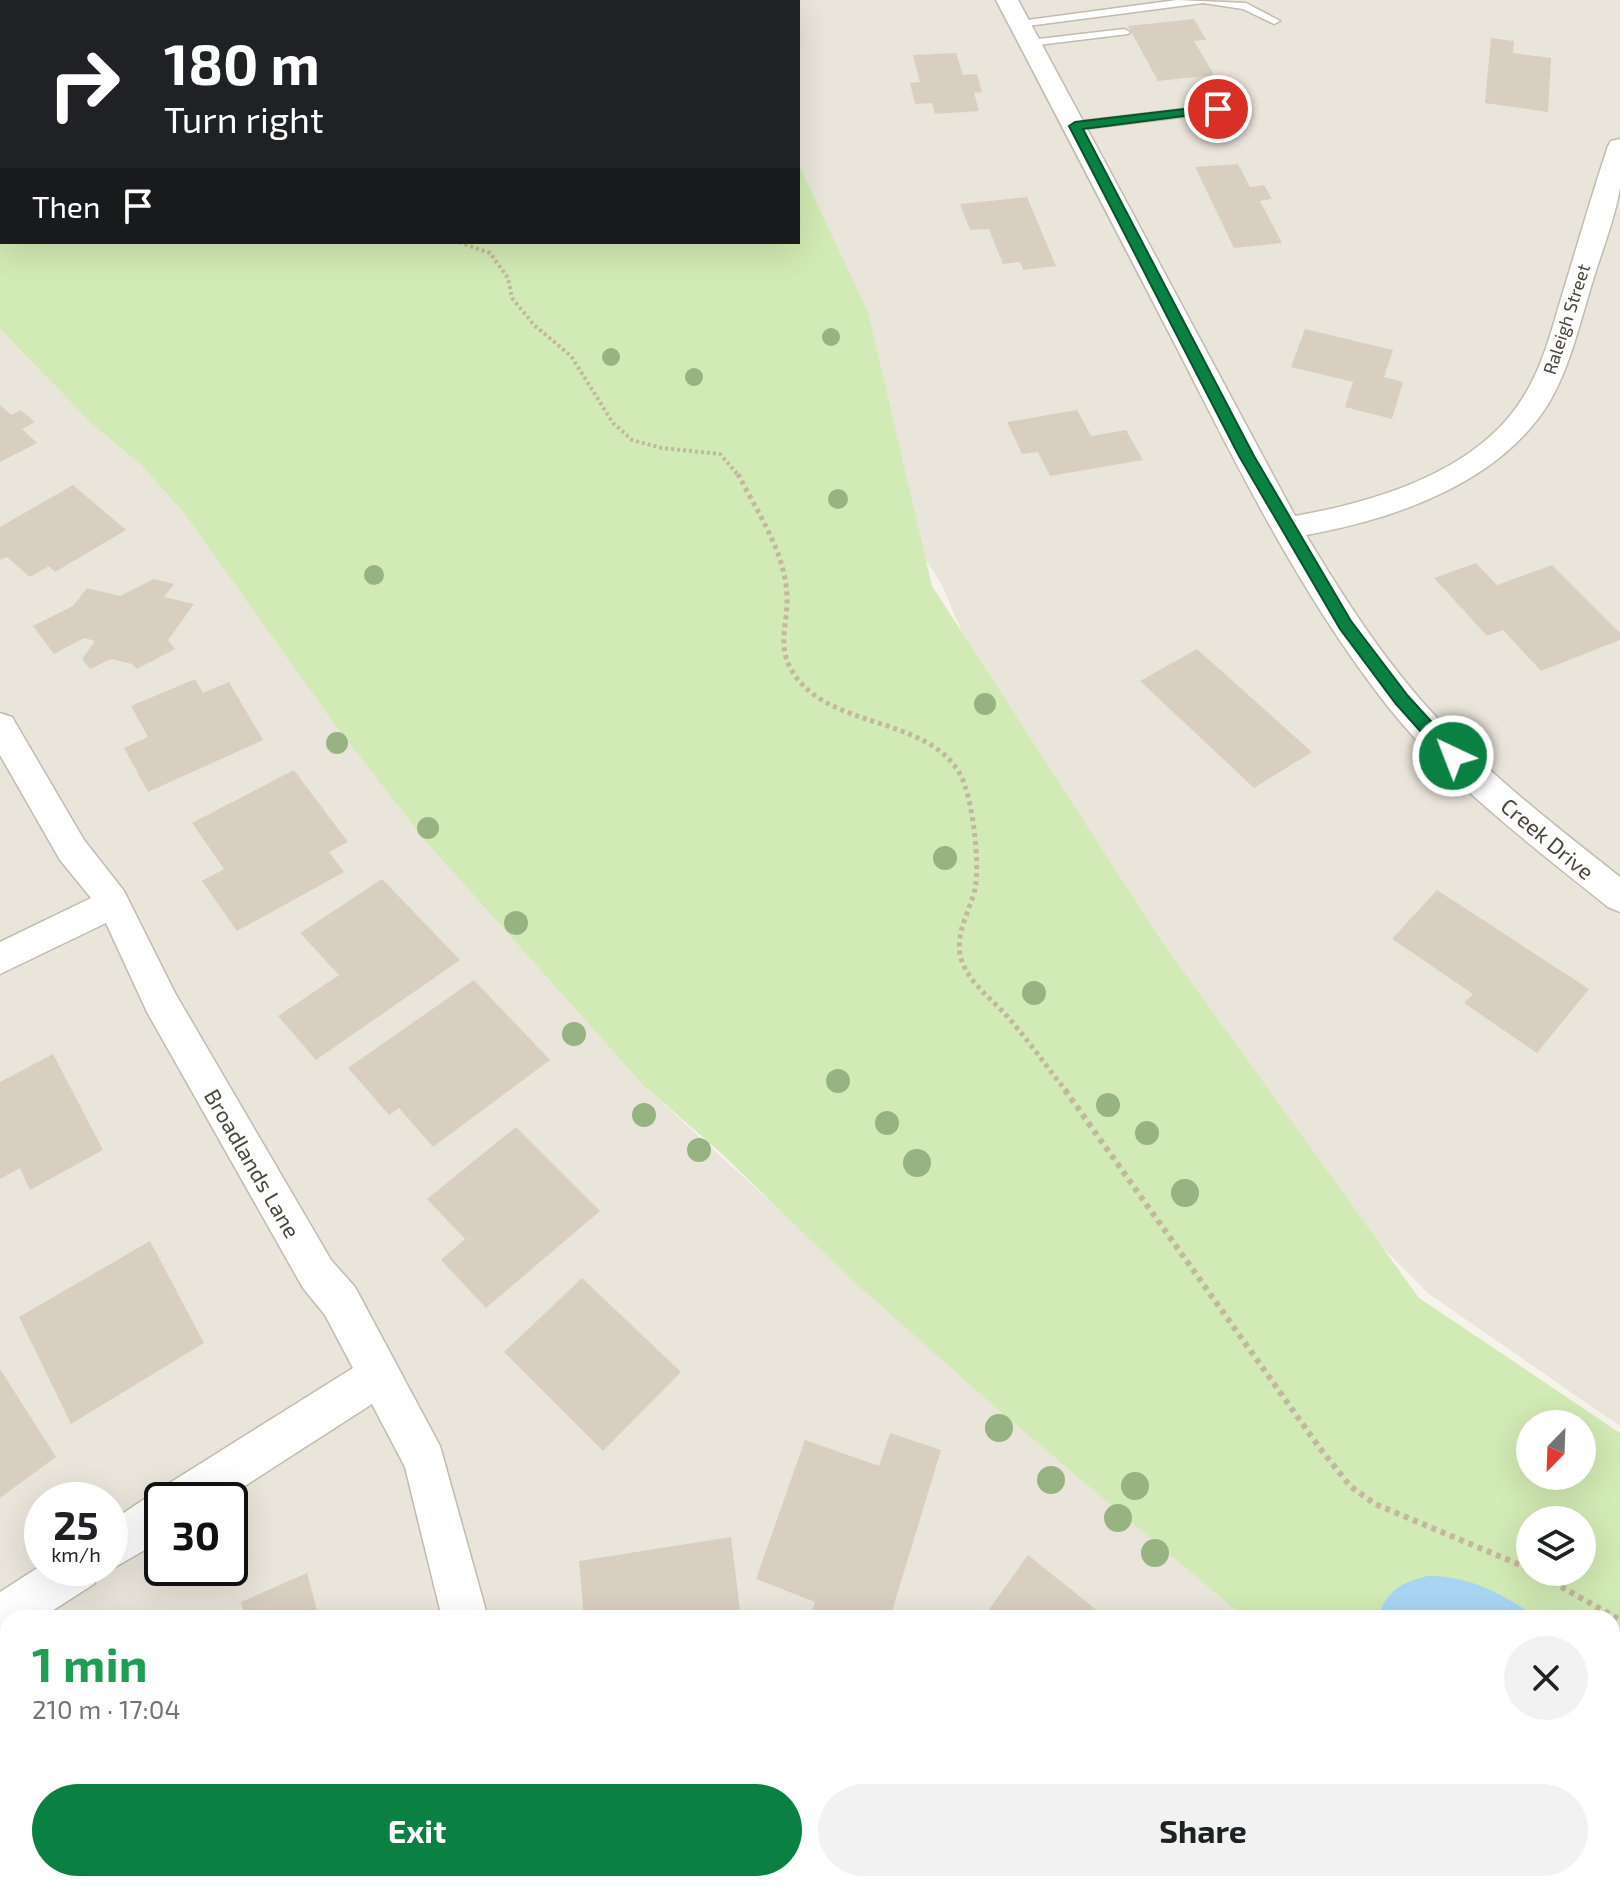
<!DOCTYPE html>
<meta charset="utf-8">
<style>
:root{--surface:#fff;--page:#f2f2f2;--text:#202124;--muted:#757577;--accent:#0b8043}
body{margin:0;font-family:"Exo 2",sans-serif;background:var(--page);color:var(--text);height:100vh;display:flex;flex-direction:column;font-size:30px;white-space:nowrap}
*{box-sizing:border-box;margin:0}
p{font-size:26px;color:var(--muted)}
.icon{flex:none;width:44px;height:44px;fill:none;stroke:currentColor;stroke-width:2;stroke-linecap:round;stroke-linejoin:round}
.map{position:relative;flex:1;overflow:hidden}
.details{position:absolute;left:0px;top:1610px;width:1620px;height:282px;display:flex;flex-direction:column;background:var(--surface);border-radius:24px 24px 0 0;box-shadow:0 8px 32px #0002}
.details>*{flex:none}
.banner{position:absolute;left:0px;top:0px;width:800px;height:244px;box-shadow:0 8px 32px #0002;background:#202124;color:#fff;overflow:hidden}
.needle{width:52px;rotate:203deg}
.controls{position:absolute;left:1516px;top:1410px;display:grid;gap:16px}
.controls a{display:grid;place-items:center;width:80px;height:80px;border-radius:50%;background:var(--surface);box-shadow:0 8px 32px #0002;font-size:40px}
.speed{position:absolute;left:24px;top:1482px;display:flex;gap:16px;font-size:40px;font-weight:700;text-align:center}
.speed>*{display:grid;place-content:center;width:104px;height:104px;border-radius:50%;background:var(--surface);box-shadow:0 8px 32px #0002;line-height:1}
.speed small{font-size:20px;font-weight:400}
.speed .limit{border:4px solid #111;border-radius:12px;background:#fff;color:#111}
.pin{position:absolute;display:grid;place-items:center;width:68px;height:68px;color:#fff;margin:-34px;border:4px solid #fff;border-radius:50%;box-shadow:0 2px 8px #0007}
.me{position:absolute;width:88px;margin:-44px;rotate:317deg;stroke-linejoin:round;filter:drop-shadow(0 0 6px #0008)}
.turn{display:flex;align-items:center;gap:28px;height:168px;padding:0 32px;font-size:36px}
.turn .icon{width:104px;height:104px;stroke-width:2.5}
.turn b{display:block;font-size:56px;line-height:68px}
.then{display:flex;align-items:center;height:76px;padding:0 32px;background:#0003;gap:16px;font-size:30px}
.round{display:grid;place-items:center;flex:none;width:84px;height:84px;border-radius:42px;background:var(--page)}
.overview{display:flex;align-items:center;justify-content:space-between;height:136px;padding:0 32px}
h1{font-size:48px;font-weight:700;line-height:60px;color:#1e9e55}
.button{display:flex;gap:16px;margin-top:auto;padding:16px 32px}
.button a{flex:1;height:92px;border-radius:48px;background:var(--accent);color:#fff;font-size:32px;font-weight:700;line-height:92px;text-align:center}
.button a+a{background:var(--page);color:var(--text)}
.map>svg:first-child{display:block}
</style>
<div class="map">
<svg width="1620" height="1891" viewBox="0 0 1620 1891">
<rect width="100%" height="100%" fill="#f6f3ec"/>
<!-- residential -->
<g fill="#eae5da" fill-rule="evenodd">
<polygon points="720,0 1620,0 1620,1426 1429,1294 1263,1128 1020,770 942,585 901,521 798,185 798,2"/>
<path d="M0,329L91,423L141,465L184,513L335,725L427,843L644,1086L1004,1415L1245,1618H8V1884H1292V1891H0ZM42,1500H110V1568H42ZM162,1500H230V1568H162Z"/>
</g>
<!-- green -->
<path fill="#d2eab5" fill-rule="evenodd" d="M0,0L717,2H2V242H798V163L868,312L932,586L1162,942L1419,1298L1620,1433V1891H1292V1884H1612V1618H1245L1004,1415L851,1279L721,1153L644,1086L427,843L335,725L184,513L141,465L91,423L0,329ZM1530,1424H1582V1476H1530ZM1530,1520H1582V1572H1530Z"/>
<!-- water -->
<g fill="#a9d4f2">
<path d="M1427,1576C1469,1575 1504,1595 1538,1618H1378C1386,1591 1400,1583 1427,1576Z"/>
<polygon points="1612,1677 1620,1681 1620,1891 1430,1891 1434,1884 1612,1884"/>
</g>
<!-- building -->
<g fill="#d8cfc1">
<polygon points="1194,19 1206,40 1194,41 1214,75 1158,81 1128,26"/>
<polygon points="1491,38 1514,41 1513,53 1551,58 1548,112 1485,103"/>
<polygon points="956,53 963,75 977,74 982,92 974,93 979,111 935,114 932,103 915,104 910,83 920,82 913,55"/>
<polygon points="1238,164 1250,187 1264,185 1272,199 1260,201 1282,243 1234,248 1195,167"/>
<polygon points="1027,197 1056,266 1023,270 1020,262 1003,264 989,229 970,230 960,204"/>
<polygon points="1305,329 1393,350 1384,377 1403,382 1392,419 1345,407 1353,382 1291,367"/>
<polygon points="0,405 11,415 21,410 35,422 22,429 37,443 0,462"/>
<polygon points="1077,410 1091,436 1126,430 1143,460 1050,476 1038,452 1022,454 1007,422"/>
<polygon points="73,485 126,530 55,572 49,566 30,577 7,557 0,560 0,527"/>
<polygon points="1476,563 1497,585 1552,565 1620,633 1620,640 1541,671 1503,630 1487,636 1434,578"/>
<polygon points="154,579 174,584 164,597 194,604 168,640 175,649 137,669 132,664 111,659 90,669 82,659 95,641 84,638 54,654 33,626 73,606 87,588 120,596"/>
<polygon points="1197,649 1312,752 1254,788 1140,681"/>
<polygon points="195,679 203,693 229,682 263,740 148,792 124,748 148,737 131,706"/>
<polygon points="294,770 348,842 329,852 344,872 237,931 202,881 224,869 192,823"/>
<polygon points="382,879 460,960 316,1060 278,1016 339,975 300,933"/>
<polygon points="1437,890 1589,989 1537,1053 1464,1003 1473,994 1392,939"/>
<polygon points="474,980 550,1060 433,1147 399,1108 389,1115 348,1068"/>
<polygon points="53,1054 103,1150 30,1190 20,1168 0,1179 0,1082"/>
<polygon points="516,1127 600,1211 486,1308 441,1260 465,1239 427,1199"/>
<polygon points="150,1241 204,1343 71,1424 19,1317"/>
<polygon points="582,1278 681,1372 603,1451 504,1352"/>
<polygon points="0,1369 56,1457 0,1498"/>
<polygon points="890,1433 941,1450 890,1618 825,1618 811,1613 815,1602 756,1579 805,1440 879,1466"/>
<polygon points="731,1537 741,1618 584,1618 579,1561"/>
<polygon points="1028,1555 1099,1612 1095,1618 983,1618"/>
<polygon points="307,1573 319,1618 245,1618 241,1602"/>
<polygon points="8,1777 8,1884 130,1885 110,1891 1,1891 0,1780"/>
<polygon points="1036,1884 1235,1884 1233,1891 1034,1891"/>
</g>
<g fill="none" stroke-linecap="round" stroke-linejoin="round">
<defs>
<g id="lane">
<polygon points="1177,0 1246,3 1280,21 1274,24 1243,9 1203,3 1020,27 1014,24 1020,21"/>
<polygon points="1124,29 1130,32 1128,34 1030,46 1024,43 1030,40"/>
<polygon points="1218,105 1224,109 1222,112 1075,130 1069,126 1075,122"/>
</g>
<g id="street">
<path d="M996,0H1018L1295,516C1375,502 1476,472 1522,399C1543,367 1552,328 1563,292C1578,243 1592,194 1608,146L1611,141L1620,139C1620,154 1620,172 1620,187C1615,220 1600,255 1591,287C1579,326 1570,366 1550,401C1501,483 1395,519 1306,535C1345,600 1387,665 1439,720C1494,779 1557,827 1620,877V912L1608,907C1531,845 1451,785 1389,708C1304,600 1242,476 1180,354C1119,236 1058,118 996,0Z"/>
<polygon points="0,713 12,717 84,840 124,891 175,993 331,1260 355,1287 440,1446 488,1618 442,1618 405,1467 372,1404 223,1500 162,1500 162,1540 110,1570 105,1568 110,1568 110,1522 146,1498 165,1493 168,1484 353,1368 325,1315 303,1288 147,1012 106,923 0,974 0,942 91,898 60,860 0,755"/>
<polygon points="42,1565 42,1568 100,1568 94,1584 41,1618 8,1618 8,1637 0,1641 0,1592"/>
<polygon points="457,1884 507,1884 506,1891 456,1891"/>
</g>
</defs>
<!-- lane casing -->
<use href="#lane" stroke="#c2bbae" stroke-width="3"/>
<!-- street casing -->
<use href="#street" stroke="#c2bbae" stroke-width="3"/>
<!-- path-far2 -->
<polyline stroke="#c4b79f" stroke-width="4" stroke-dasharray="3 3" stroke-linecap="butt" points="459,242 490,253 508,278 512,298 534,325 571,356 613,423 632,440 662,448 720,454 739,476"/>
<!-- path-far1 -->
<path stroke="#c4b79f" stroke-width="5" stroke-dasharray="4 4" stroke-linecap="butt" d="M738,474C757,512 786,553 787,597C788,622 777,645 791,669C825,731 929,714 961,776C973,799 980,864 975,889C970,911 956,931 960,954C965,980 990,997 1007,1016C1028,1040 1047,1067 1067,1092"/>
<!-- path -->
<g stroke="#c4b79f" stroke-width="6" stroke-dasharray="5 5" stroke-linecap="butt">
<polyline points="1065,1090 1319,1447 1350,1486 1375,1504 1530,1569"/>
<polyline points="1535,1572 1620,1620"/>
</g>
<!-- lane -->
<use href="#lane" fill="#fff" fill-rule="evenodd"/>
<!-- street -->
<use href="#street" fill="#fff" fill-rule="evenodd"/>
</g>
<!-- trees -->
<g fill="#97b381">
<circle cx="831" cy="337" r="9"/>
<circle cx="611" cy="357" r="9"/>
<circle cx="694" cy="377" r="9"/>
<circle cx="838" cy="499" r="10"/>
<circle cx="374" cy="575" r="10"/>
<circle cx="985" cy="704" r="11"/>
<circle cx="337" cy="743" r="11"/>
<circle cx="428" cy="828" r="11"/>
<circle cx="945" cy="858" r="12"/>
<circle cx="516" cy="923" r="12"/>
<circle cx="1034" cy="993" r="12"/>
<circle cx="574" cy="1034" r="12"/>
<circle cx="838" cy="1081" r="12"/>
<circle cx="1108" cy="1105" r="12"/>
<circle cx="644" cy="1115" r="12"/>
<circle cx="887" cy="1123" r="12"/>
<circle cx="1147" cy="1133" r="12"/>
<circle cx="699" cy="1150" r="12"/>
<circle cx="917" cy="1163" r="14"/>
<circle cx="1185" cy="1193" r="14"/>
<circle cx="999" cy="1428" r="14"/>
<circle cx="1051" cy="1480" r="14"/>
<circle cx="1135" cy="1486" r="14"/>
<circle cx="1118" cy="1518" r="14"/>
<circle cx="1155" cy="1553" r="14"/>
</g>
<!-- route -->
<polygon fill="#0b8043" stroke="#07532c" stroke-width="2" points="1218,105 1224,109 1222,111 1083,129 1254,456 1351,621 1408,696 1459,752 1462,756 1459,761 1447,761 1396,704 1340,629 1239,456 1069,126 1075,122"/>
<g text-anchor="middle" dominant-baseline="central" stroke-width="6" stroke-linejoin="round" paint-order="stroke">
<!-- far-street labels -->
<g font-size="18" fill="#4b4439" stroke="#fff">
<text transform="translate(1566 319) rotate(-72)">Raleigh Street</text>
</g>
<!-- street labels -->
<g font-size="22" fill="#4b4439" stroke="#fff">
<text transform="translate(1548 838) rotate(40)">Creek Drive</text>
<text transform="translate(253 1163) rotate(60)">Broadlands Lane</text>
</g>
</g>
</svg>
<div class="controls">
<a><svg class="needle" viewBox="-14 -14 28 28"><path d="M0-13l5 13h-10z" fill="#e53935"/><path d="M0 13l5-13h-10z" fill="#757577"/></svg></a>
<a><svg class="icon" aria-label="layers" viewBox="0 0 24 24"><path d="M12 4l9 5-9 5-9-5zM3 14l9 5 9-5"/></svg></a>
</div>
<div class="speed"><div>25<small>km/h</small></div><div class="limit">30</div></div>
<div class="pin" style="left:1218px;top:109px;background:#d93025"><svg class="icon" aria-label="arrive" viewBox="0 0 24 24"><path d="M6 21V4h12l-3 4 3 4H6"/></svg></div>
<svg class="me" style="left:1453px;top:756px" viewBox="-20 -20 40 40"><circle r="17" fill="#0b8043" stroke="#fff" stroke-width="3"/><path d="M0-11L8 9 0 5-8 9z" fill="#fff"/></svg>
<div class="banner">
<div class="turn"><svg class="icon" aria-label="right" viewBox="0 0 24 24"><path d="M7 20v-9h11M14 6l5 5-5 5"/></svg><div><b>180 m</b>Turn right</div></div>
<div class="then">Then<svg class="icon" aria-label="arrive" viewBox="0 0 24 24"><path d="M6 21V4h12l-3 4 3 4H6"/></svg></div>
</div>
<section class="details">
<div class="overview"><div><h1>1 min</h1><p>210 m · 17:04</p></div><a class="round"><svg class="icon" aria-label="close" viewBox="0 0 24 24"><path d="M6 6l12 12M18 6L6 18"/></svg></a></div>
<div class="button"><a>Exit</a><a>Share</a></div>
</section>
</div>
